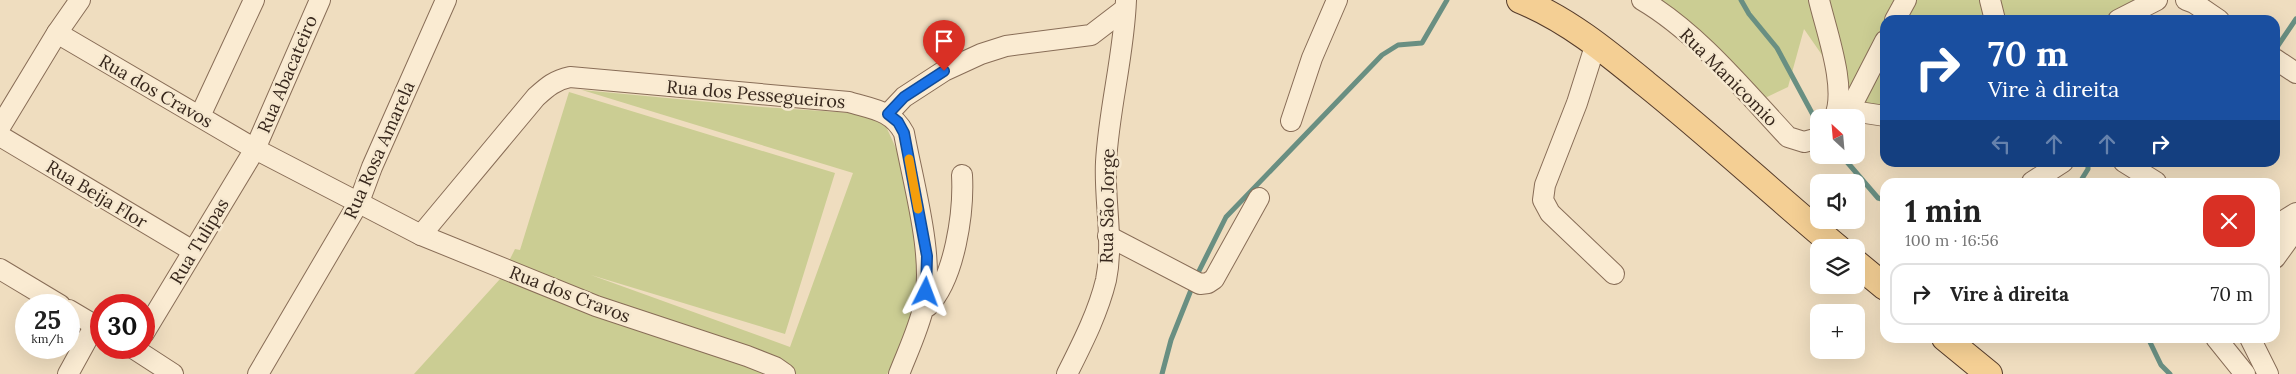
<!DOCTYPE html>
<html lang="pt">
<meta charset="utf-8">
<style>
:root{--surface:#fff;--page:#f6f6f6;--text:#222;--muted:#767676;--line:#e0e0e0}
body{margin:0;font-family:Lora,serif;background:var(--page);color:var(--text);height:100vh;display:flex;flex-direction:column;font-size:19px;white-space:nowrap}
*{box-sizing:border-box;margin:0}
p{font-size:16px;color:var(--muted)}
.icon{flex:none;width:28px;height:28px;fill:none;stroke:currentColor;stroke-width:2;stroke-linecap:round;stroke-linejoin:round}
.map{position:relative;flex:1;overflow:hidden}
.side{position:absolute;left:1880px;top:178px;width:400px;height:165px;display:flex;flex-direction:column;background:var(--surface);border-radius:15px;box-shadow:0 5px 20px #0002}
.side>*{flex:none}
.guide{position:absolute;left:1880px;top:15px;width:400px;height:152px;border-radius:15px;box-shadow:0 5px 20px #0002;background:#1a4fa0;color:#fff;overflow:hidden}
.needle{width:32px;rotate:334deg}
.tools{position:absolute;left:1810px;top:109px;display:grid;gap:10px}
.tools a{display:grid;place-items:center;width:55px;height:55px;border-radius:10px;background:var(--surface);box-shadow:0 5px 20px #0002;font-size:25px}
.speed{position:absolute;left:15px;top:294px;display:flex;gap:10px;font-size:25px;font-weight:700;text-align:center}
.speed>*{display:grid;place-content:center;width:65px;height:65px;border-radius:50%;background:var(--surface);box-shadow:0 5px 20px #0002;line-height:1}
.speed small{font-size:12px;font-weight:400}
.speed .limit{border:8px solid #d22;background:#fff;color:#111}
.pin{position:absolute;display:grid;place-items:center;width:42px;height:42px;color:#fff;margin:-51px -21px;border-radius:50% 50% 50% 0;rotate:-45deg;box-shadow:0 0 5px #0007}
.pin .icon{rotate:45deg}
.me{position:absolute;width:55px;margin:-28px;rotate:3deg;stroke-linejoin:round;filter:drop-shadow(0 0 4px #0008)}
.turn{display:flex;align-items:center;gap:18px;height:105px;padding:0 25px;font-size:22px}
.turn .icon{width:65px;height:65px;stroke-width:2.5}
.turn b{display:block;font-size:35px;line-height:42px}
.lanes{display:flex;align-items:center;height:48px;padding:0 25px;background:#0003;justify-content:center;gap:25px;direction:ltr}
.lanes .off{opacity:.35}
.round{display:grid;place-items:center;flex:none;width:52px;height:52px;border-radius:15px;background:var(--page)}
.headline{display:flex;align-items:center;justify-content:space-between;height:85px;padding:0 25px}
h1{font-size:30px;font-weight:700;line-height:38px}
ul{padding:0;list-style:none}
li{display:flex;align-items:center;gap:15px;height:62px;margin:0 10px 8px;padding:0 15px;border:2px solid var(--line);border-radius:15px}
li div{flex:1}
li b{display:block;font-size:19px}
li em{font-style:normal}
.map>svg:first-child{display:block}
</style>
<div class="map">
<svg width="2296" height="374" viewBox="0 0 2296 374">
<rect width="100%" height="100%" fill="#efddbf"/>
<!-- green -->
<g fill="#cbcd93">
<polygon points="1655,0 2142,0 2106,20 1885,20 1885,113 1864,104 1840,81 1804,29 1788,87 1767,97 1755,95"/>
<polygon points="582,90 762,107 868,114 884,122 900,157 920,263 919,297 900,353 887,374 414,374 500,279 515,249 520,250 569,92 835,173 785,334 591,275 790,347 853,173"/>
</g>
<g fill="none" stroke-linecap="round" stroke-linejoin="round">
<!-- stream -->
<g stroke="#698f82" stroke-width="5">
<polyline points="1741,0 1749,14 1777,48 1819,126"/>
<polyline points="2275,50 2296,19"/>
<polyline points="1841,155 1878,198 1885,200"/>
<polyline points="2080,182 2088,169 2088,162"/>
<polyline points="1196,277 1226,217 1382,55 1398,45 1422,43 1447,0"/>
<polyline points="2148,338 2161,365 2170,374"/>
<polyline points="1162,374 1171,340 1193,285"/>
</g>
<defs>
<g id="minor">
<path d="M1642,0C1698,33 1744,90 1788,137L1804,142L1819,138"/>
<path d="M1819,0C1826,30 1848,90 1834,118"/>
<polyline points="1990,0 1995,20"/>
<polyline points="2186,0 2194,3 2219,20"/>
<polyline points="1895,20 1906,0"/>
<polyline points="2118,20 2157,0"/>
<polyline points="57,33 255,149 421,235 596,306 747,356 775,367 785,374"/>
<polyline points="1596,43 1577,103 1545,185 1543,200 1550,213 1614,274"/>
<polyline points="2275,59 2296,73"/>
<polyline points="1839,109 1885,116"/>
<polyline points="1850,109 1885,41"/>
<polyline points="888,114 904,97 944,71 981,54 1006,46 1091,35 1125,9"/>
<polyline points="200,116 254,0"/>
<polyline points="1291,121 1312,58 1337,0"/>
<polyline points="0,127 57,33 80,0"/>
<polyline points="0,136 193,251"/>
<polyline points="2124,162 2156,182"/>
<polyline points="2032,182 2063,162"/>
<polyline points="2275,226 2296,213"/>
<path d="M421,235L536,97C547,87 555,80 570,77L849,102C872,109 892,110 904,133C913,183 935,257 924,305C919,328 908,351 899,374"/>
<polyline points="1108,236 1200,284 1208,283 1214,279 1259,198"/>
<polyline points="2275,258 2296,229"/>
<polyline points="0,269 60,305"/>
<path d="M928,306C955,278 964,212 962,175"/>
<polyline points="69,310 101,329"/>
<polyline points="144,333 255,149 320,0"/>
<polyline points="2216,338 2245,374"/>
<polyline points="2250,338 2268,374"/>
<polyline points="133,348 173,374"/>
<polyline points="68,374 95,325"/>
<polyline points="258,374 359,202 372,167 446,0"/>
<path d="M1067,374C1082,344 1098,313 1106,280C1114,241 1104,201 1106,162C1109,108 1124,55 1126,0"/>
</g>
<g id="major">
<path d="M1520,0C1567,19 1607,52 1646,84C1712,137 1773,194 1838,248"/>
<polyline points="1856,263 1885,287"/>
<polyline points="1945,338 1989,374"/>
</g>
</defs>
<!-- minor casing -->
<use href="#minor" stroke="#886d57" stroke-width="22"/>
<!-- major casing -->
<use href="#major" stroke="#563c2b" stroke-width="28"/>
<!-- minor -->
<use href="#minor" stroke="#faebd2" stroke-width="20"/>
<!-- major -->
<use href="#major" stroke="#f4cf94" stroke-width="26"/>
</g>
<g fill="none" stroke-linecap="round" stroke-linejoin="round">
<defs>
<polyline id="route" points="926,292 927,256 904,133 898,122 888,114 904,97 944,71"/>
</defs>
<!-- route casing -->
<use href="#route" stroke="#114b97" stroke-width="12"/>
<!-- route -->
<use href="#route" stroke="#1a73e8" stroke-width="9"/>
<!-- slow -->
<polyline stroke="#f59e0b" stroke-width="9" points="909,159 918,209"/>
</g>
<g text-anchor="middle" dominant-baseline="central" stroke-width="5" stroke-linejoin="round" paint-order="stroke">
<!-- street labels -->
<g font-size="18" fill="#37271c" stroke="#f6e8cf">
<text transform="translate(287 74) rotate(-67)">Rua Abacateiro</text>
<text transform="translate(1729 77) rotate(45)">Rua Manicomio</text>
<text transform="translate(156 91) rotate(30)">Rua dos Cravos</text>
<text transform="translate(756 94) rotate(5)">Rua dos Pessegueiros</text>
<text transform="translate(379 150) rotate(-66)">Rua Rosa Amarela</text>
<text transform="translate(97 194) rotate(31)">Rua Beija Flor</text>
<text transform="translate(1107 206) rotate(-89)">Rua São Jorge</text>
<text transform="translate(199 241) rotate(-59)">Rua Tulipas</text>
<text transform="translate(570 294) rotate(21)">Rua dos Cravos</text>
</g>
</g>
</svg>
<div class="tools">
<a><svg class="needle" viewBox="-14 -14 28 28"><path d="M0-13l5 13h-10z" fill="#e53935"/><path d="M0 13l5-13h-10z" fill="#767676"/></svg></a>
<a><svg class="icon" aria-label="sound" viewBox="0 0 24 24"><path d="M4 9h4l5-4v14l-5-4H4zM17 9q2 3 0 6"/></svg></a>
<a><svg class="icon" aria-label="layers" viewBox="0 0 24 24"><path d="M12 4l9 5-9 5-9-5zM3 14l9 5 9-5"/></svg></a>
<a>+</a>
</div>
<div class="speed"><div>25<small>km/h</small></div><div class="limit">30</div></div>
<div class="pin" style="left:944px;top:71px;background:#d93025"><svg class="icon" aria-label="arrive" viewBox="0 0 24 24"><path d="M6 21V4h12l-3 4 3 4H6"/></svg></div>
<svg class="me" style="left:926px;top:292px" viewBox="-20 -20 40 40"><path d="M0-17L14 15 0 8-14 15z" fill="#1a73e8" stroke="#fff" stroke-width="4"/></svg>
<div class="guide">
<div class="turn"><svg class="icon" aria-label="right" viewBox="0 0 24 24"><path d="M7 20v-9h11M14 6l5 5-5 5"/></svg><div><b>70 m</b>Vire à direita</div></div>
<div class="lanes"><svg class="icon off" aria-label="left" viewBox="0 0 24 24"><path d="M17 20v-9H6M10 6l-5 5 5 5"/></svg><svg class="icon off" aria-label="ahead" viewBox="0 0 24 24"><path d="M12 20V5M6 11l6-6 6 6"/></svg><svg class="icon off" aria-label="ahead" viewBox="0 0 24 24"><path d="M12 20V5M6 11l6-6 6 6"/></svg><svg class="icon" aria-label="right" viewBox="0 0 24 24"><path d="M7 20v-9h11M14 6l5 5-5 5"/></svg></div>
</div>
<section class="side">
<div class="headline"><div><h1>1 min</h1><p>100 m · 16:56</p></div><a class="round" style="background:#d93025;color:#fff"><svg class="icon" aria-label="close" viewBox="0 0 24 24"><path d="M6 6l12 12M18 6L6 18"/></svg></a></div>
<ul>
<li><svg class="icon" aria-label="right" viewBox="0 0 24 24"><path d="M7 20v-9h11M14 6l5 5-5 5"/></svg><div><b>Vire à direita</b></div><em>70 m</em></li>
</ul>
</section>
</div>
